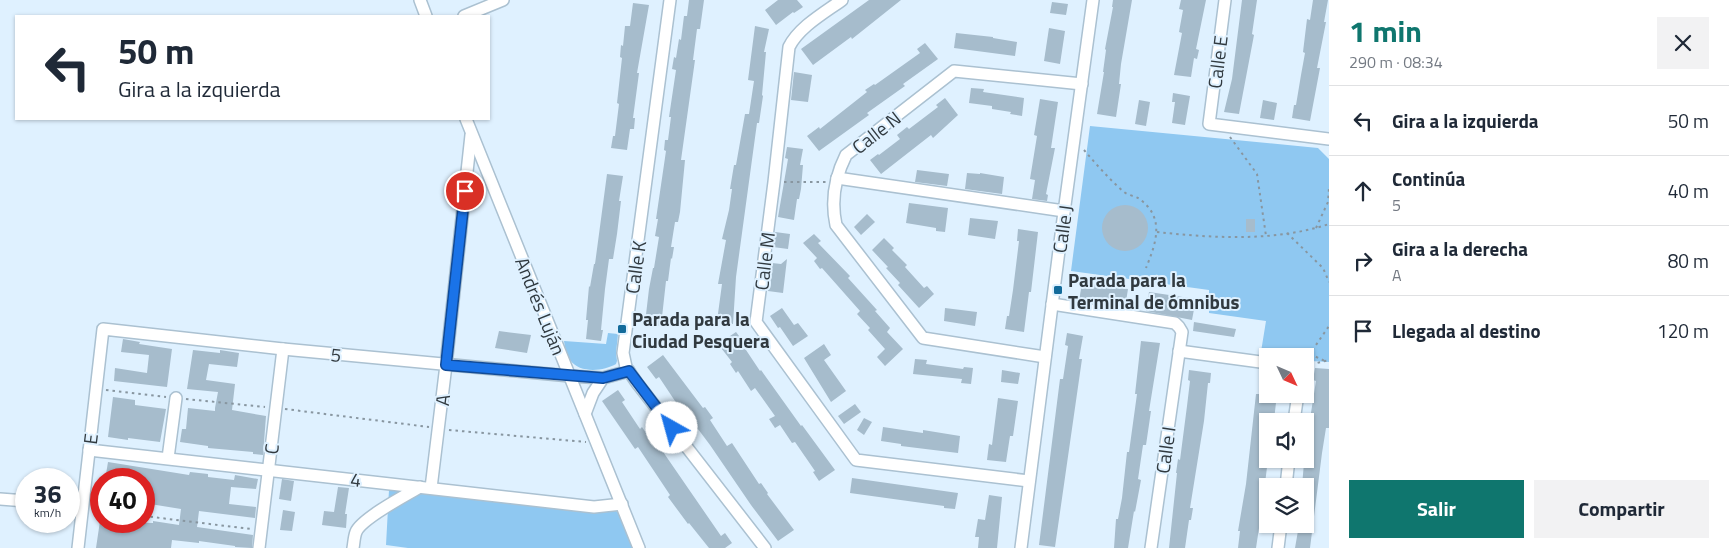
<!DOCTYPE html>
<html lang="es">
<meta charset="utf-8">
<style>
:root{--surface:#fff;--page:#f2f2f3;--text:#1f2937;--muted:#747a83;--line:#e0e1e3;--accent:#0f766e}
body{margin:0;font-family:"Titillium Web",sans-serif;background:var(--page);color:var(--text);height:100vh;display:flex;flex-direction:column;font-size:19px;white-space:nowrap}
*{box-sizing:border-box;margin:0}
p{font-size:16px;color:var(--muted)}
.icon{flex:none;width:28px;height:28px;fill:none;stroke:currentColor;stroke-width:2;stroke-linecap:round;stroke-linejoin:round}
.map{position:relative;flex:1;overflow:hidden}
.side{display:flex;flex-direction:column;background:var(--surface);width:400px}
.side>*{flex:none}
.guide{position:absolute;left:15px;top:15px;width:475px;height:105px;border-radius:0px;box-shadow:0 1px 4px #0004;background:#fff;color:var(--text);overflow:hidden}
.needle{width:32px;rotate:134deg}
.controls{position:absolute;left:1259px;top:348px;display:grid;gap:10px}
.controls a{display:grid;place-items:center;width:55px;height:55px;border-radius:0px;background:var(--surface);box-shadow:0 1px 4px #0004;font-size:25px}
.speed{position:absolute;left:15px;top:468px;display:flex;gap:10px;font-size:25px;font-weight:700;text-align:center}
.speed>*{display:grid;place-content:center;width:65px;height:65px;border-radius:50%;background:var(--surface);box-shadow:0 1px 4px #0004;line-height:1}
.speed small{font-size:12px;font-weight:400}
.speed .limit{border:8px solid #d22;background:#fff;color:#111}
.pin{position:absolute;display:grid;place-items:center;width:42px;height:42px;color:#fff;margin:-21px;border:2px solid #fff;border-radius:50%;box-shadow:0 1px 5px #0007}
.me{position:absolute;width:55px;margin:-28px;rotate:322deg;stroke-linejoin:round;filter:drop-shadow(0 0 4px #0008)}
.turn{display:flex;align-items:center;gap:18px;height:105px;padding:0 20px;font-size:22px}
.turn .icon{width:65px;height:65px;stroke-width:2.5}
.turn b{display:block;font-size:35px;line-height:42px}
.round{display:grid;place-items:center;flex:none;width:52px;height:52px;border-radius:0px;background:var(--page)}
.head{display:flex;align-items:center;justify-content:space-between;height:85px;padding:0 20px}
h1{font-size:30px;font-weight:700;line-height:38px;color:var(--accent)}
.button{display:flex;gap:10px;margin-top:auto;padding:10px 20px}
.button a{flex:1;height:58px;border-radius:0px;background:var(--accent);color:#fff;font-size:20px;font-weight:700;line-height:58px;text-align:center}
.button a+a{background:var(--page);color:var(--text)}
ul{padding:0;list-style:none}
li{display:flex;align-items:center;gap:15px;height:70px;padding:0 20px;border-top:1px solid var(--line)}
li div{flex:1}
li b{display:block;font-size:19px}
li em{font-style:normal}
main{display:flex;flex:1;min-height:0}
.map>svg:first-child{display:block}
</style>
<main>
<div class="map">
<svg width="1329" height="548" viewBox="0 0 1329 548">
<rect width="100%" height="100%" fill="#dff1ff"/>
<!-- green -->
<g fill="#8fc8f1">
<polygon points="1090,126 1318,148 1329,159 1329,362 1310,361 1311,353 1305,357 1268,356 1267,359 1260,358 1266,321 1209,313 1209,290 1071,271"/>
<path d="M608,333L618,334L616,353L617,361L616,364C604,371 580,374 570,360C566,354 565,347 564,341L606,344Z"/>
<polygon points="389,490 596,512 616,511 622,515 633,548 408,548 386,545"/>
</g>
<!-- building -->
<g fill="#a6bccc">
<polygon points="689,0 704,0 700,29 697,29 693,60 695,60 681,160 685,160 680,212 678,222 675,222 671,247 674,247 672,259 671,258 668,281 666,281 661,326 645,323 649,289 653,268 654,268 659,237 655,236 658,219 656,219 666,151 664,150 665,140 668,140 671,117 669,117 676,70 672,69 674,57 676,58 679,39 681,40 684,16 687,16"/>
<polygon points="778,0 797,0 803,7 794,13 793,12 776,25 765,10"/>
<polygon points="869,0 901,0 852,39 851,37 813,65 801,49"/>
<polygon points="1113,0 1132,0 1121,64 1119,84 1121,84 1116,117 1097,114 1104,72 1103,72 1106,50 1105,49 1113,7 1112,7"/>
<polygon points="1181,0 1206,0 1196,49 1199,50 1197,59 1194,58 1191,77 1174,75 1182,33 1179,32 1183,10 1179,9"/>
<polygon points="1242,0 1257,0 1252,34 1254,35 1239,114 1224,112 1232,79"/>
<polygon points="1313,0 1328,0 1324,22 1326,22 1317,68 1320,68 1310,121 1292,118 1294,105 1296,105 1301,75 1305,53 1303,52 1307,19 1310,20"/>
<polygon points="1052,2 1068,4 1066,15 1050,13"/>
<polygon points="633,3 649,5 637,73 639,73 633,118 635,118 634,129 630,129 627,150 611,148 613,136 615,136 619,104 617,103 622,58 620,57 621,45 623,46 625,26 630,26"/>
<polygon points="755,26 769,29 764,52 766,52 762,95 763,96 759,123 757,123 736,277 733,324 717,321 722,284 718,284 726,240 722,239 729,210 732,189 730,189 734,165 736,165 745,114 749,114 754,81 748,80"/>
<polygon points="1049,28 1065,31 1060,64 1044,61"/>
<polygon points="956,33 993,37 993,38 1017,42 1015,56 954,48"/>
<polygon points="925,43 938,59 903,84 905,86 867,113 869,115 819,151 807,136 819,127 820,129 867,92 865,90 874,84 875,85 920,53 917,49"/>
<polygon points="794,72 812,75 808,102 791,100"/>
<polygon points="971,88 984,89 983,92 1024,98 1022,116 1010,114 1011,112 992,109 992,106 969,103"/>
<polygon points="1173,93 1190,96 1185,125 1172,123 1175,102 1172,102"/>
<polygon points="945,98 958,115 933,138 931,135 881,174 870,160 878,154 879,155 900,139 897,135 907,127 909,129 938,107 936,105"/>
<polygon points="1040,99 1058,102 1051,148 1055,148 1046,194 1048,195 1047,201 1032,199 1035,180 1030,179 1037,136 1034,135"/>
<polygon points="1139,100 1150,102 1146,126 1135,124"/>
<polygon points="1263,100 1277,103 1274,120 1260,118"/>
<polygon points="787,147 803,149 800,165 803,165 801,189 799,199 797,199 794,220 778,217 788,159 785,158"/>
<polygon points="917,170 949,174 947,186 915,182"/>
<polygon points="967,173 980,174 980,173 1004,177 1002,194 965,189"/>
<polygon points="607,174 623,176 619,201 621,201 617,234 613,259 609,259 605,289 601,330 603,330 601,341 586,339 588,320 586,320 589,286 590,287 594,264 595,264"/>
<polygon points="909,203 948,208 945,232 936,231 936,228 906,223"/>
<circle cx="1125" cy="228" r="23"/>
<polygon points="867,214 875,222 861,235 854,227"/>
<polygon points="970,218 998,221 995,239 968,235"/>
<rect x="1246" y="219" width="9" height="13"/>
<polygon points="1018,229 1038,232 1031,292 1029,292 1024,332 1005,329 1007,316 1009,316 1013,290 1019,241 1017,241"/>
<polygon points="775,232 790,234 788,249 773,247"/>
<polygon points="814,234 821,241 818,243 850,276 848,278 877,310 875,311 890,328 887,332 903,349 885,366 877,357 885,349 868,330 870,328 857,314 860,311 822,268 820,269 814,261 817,258 803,243"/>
<polygon points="884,238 894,248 892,250 907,265 905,267 924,288 927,286 934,294 919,308 898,285 900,283 886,268 888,267 872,250"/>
<polygon points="787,259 783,293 768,291 772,263 781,264"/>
<polygon points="1082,283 1128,289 1125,308 1079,301"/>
<polygon points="1149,292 1196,299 1192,320 1146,311"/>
<polygon points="782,308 794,325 798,323 808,336 793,346 780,327 778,328 770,316"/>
<polygon points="945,308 977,312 975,326 944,321"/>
<polygon points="1194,322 1236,329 1234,337 1193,331"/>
<polygon points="499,331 531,335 527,353 495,348"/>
<polygon points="736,332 742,340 740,341 760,371 761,370 801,426 802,425 835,470 819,481 813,472 815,471 795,442 792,443 780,425 775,428 769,419 775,416 755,388 751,391 738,371 736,373 730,364 732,362 718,344"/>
<polygon points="1067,333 1083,336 1079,359 1082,359 1055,547 1039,545 1060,379 1063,379 1068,346 1065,345"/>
<polygon points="123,339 140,342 139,344 172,349 167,387 114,381 115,368 147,373 149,355 121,352"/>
<polygon points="1141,341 1160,343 1149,411 1151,411 1146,445 1143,445 1138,479 1141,480 1135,512 1134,511 1128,548 1114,548 1116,519 1118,519 1122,498 1127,452 1129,452 1137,394 1135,394"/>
<polygon points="824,344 831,355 824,360 846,391 831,402 804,358"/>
<polygon points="193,350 220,353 220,350 239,353 237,367 209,364 206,380 235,384 232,410 266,416 263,455 253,454 253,452 208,448 208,446 180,442 182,429 186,429 188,408 215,411 215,408 218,392 187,389"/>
<polygon points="663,355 703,408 705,407 713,418 710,420 727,446 732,443 759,484 761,483 768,493 767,494 794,530 778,541 751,505 710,445 698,429 697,430 682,409 681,410 659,377 656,379 647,367"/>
<polygon points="915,359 927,360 926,364 963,369 964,367 973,368 971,384 961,383 962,379 913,374"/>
<polygon points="1315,368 1329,369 1329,428 1326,428 1322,453 1310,548 1295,548 1299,525 1305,526 1305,486 1302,486 1305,451 1316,381 1313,380"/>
<polygon points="1002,370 1020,373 1018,384 1001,382"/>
<polygon points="1189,370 1211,373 1210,383 1208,383 1204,421 1190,508 1193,508 1191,520 1189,520 1185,548 1169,548 1177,473 1176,473 1178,459 1180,460 1187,406 1190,381 1188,380"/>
<polygon points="1263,371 1268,372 1268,394 1277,394 1274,420 1268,419 1268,459 1262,508 1256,548 1238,548 1240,531 1238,531 1246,484 1256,394 1259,394"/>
<polygon points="618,390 625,400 622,402 640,429 642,427 656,448 659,446 721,536 725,533 732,543 725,548 709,548 689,523 688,524 668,497 670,495 638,447 635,449 602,401"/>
<polygon points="113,397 135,400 135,405 166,409 160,442 128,438 128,440 108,437"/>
<polygon points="998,398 1018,401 1013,436 1010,436 1006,462 987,460 989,444 992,445"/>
<polygon points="855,404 861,412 844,424 838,416"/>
<polygon points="864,418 872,422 864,435 857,430"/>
<polygon points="883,427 923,433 923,430 960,436 958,453 901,446 901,444 881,441"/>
<polygon points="108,462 189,475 190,472 208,474 208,477 234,480 235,475 258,479 256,489 231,487 229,504 256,507 255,518 199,511 197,527 253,535 252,548 235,547 235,546 199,541 199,543 172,540 171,548 96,548 100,521 153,523 153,521 179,525 181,509 144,503 144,479 106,474"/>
<polygon points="852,478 958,493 955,509 944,508 944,506 850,493"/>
<polygon points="282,479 294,481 291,501 279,499"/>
<polygon points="338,487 349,488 345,514 347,514 346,528 322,525 324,511 334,512"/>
<polygon points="989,495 1002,497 997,548 978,548 979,537 975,537 978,519 985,520"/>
<polygon points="283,510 295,512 292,531 280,530"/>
</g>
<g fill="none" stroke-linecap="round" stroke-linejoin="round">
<defs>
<g id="minor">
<polyline points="420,0 426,16"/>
<polyline points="670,0 623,353 626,367 637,383 765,548"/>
<path d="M842,0C824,13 799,27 789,47L774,182L756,322L856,460L1029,481"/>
<polyline points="1225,0 1209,124 1329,139"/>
<polyline points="464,16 503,0"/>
<polyline points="466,119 639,548"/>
<polyline points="837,178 1064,211"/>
<polyline points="1052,304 1175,323 1179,327 1182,332 1151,548"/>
<polyline points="1179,351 1268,363"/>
<path d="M1045,357L923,338L836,225C831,202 835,177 846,155L954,71L1082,84"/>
<polyline points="585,414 593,393 603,378"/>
<polyline points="1294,421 1298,394"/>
<polyline points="89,450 594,507 622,504"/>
<polyline points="168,458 176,398"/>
<polyline points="1286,486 1289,459"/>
<polyline points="431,488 446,365 471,135"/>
<polyline points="0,499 26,501"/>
<polyline points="69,506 82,508"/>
<polyline points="78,548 103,329 283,349 570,376 603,378 629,371"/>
<polyline points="259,548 283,349"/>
<path d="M353,548C354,543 354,537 356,532C361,519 406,495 420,487"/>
<polyline points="1021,548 1062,227 1093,0"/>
<polyline points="1278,548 1281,524"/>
</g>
</defs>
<!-- minor casing -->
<use href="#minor" stroke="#abc1d1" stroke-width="14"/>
<!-- path -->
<g stroke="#8896a0" stroke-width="2" stroke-dasharray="2.5 4" stroke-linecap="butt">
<polyline points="1230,137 1257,174 1266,236"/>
<path d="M1084,150C1096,164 1109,179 1124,192C1128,195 1134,196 1138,198C1166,217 1156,243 1146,268"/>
<polyline points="784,182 827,182"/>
<polyline points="1316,228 1328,202 1329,188"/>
<path d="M1157,232C1212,238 1275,242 1329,224"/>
<polyline points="1287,233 1323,268 1329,282"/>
<polyline points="1310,354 1325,361"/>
<polyline points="1305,361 1329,326"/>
<polyline points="1305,366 1329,360"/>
<polyline points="106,390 166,397"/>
<polyline points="186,399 265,407"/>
<polyline points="285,409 429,427"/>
<polyline points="449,430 586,442"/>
<polyline points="94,509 101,510"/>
<polyline points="144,516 251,529"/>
</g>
<!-- minor -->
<use href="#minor" stroke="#fff" stroke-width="11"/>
</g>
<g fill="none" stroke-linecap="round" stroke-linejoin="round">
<defs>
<polyline id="route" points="465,191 446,365 603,378 629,371 672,428"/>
</defs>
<!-- route casing -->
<use href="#route" stroke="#114b97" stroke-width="12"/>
<!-- route -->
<use href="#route" stroke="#1a73e8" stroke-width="9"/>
</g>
<!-- markers -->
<g fill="#136b9b" stroke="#dff1ff" stroke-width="2">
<rect x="1053" y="285" width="10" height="10" rx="2.5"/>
<rect x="617" y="324" width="10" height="10" rx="2.5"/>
</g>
<g text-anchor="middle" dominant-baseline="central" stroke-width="4" stroke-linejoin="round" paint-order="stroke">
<!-- street labels -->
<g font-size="19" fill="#313a40" stroke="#dff1ff">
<text transform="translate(1217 62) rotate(-83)">Calle E</text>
<text transform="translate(876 132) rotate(-38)">Calle N</text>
<text transform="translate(1062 229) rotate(-82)">Calle J</text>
<text transform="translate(764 261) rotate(-83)">Calle M</text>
<text transform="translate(635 267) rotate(-82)">Calle K</text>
<text transform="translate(541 306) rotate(68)">Andrés Luján</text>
<text transform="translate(336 354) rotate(6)">5</text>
<text transform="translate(442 400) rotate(-83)">A</text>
<text transform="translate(90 439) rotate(-83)">E</text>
<text transform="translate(271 449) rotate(-83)">C</text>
<text transform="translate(1165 450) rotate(-82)">Calle I</text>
<text transform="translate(356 479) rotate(7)">4</text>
</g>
<!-- poi labels -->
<g font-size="19" font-weight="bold" fill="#313a40" stroke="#dff1ff" text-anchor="start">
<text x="1068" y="279">Parada para la<tspan x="1068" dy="22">Terminal de ómnibus</tspan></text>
<text x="632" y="318">Parada para la<tspan x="632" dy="22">Ciudad Pesquera</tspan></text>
</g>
</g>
</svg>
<div class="controls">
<a><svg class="needle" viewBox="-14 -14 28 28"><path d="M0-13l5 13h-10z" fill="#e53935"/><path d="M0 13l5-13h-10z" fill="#747a83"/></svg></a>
<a><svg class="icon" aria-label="sound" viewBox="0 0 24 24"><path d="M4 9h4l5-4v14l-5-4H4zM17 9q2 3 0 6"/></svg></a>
<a><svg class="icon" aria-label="layers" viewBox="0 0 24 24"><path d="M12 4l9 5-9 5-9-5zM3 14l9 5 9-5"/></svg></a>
</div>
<div class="speed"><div>36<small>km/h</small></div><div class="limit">40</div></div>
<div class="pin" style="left:465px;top:191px;background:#d93025"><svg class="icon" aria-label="arrive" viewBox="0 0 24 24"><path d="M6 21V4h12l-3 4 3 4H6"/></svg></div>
<svg class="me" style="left:672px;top:428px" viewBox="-20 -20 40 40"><circle r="19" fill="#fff"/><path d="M0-13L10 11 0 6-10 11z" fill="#1a73e8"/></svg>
<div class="guide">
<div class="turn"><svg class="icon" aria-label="left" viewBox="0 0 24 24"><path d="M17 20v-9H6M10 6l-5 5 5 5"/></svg><div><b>50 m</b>Gira a la izquierda</div></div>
</div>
</div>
<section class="side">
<div class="head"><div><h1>1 min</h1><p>290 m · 08:34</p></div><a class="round"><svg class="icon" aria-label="close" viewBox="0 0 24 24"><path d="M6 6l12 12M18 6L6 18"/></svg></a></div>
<ul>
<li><svg class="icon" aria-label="left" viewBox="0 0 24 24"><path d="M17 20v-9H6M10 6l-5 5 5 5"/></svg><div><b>Gira a la izquierda</b></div><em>50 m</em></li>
<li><svg class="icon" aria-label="ahead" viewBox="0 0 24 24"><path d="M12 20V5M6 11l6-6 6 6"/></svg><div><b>Continúa</b><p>5</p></div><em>40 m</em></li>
<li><svg class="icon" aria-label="right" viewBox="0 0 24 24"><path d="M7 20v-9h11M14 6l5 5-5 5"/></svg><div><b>Gira a la derecha</b><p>A</p></div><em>80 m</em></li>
<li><svg class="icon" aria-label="arrive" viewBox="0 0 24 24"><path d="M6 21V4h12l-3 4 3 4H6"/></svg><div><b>Llegada al destino</b></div><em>120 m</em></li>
</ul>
<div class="button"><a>Salir</a><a>Compartir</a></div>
</section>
</main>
